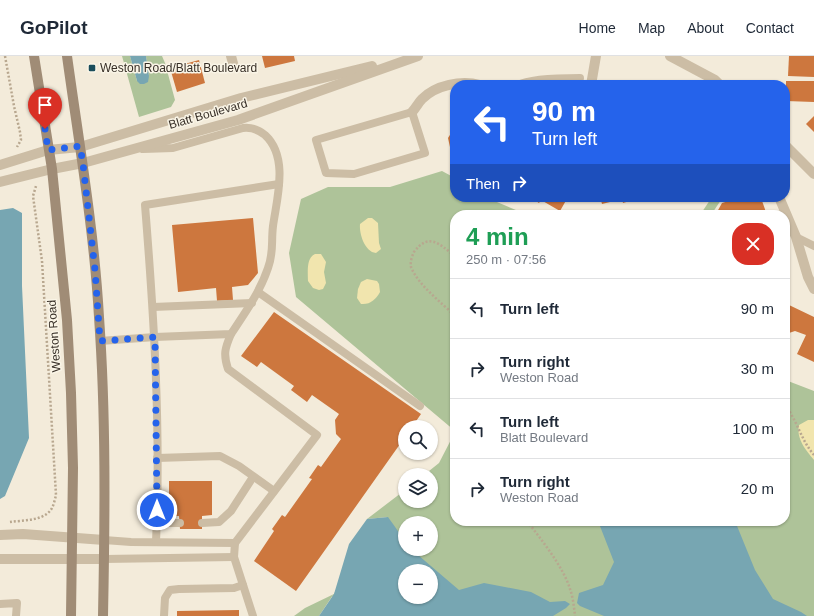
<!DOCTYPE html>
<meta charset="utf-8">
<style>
:root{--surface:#fff;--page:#f6f6f7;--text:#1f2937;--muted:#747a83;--line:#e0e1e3}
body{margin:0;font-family:Arial,sans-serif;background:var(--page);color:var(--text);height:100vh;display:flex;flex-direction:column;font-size:15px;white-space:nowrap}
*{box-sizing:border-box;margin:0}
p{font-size:13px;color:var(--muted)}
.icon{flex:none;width:22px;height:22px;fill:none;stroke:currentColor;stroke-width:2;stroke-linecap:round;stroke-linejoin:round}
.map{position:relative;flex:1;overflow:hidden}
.details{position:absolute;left:450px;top:154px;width:340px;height:316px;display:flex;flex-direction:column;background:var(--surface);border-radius:16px;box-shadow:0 1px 3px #0004}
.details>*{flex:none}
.guide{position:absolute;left:450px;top:24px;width:340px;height:122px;border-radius:16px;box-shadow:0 1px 3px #0004;background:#2563eb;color:#fff;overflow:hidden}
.controls{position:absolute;left:398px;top:364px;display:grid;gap:8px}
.controls a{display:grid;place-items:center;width:40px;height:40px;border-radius:50%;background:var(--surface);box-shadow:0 1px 3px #0004;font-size:20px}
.pin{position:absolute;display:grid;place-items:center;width:34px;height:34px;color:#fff;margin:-41px -17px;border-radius:50% 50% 50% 0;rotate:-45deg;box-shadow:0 0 4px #0007}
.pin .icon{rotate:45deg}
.me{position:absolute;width:44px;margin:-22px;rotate:0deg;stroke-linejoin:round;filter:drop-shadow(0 0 3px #0008)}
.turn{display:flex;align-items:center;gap:14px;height:84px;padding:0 16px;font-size:18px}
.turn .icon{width:52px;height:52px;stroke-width:2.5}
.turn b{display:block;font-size:28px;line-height:34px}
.then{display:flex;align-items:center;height:38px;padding:0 16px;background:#0003;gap:8px;font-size:15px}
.round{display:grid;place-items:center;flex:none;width:42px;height:42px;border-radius:16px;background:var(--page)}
.summary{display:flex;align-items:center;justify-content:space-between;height:68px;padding:0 16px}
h1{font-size:24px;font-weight:800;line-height:30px;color:#1e9e55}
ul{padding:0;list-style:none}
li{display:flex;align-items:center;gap:12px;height:60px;padding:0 16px;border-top:1px solid var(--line)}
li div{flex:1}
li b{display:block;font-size:15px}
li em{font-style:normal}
header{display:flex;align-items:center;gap:24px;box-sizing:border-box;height:56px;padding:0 20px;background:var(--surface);border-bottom:1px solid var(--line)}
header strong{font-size:19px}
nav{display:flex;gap:22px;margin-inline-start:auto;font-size:14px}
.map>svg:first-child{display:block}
</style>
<header>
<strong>GoPilot</strong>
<nav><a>Home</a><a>Map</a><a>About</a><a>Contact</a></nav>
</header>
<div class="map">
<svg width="814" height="560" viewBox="0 0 814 560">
<rect width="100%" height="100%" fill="#f3ebda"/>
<!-- green -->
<g fill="#aec399" fill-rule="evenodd">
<polygon points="122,0 130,0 137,25 149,20 146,0 162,0 165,7 175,44 171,51 139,61"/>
<polygon points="442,115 455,122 455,141 485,141 528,159 455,159 455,375 296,241 289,197 301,143 328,131 390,131"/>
<polygon points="712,141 723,141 711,159 700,159"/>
<path d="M785,322L788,325L814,335V560H326L333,539L319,560H294L305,552L334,538L364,476L388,461L367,463L405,434V445H431V419H424L439,407L455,376V465H785ZM405,467H431V493H405ZM405,515H431V541H405Z"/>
</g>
<!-- sand -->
<g fill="#f1e5ae">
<path d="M368,162H372L378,167L379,187L381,193L376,197C365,196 359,178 360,168Z"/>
<path d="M315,198H321L326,206L324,216L326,227L323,233L319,234L313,232L308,225C308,216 306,202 315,198Z"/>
<path d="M367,223L377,225L379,228L380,236C376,243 370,249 361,248L357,242L358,233L361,226Z"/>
<path d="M808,364H814V404C806,394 796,383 799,369Z"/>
</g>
<!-- water -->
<g fill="#77a6b2" fill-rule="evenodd">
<polygon points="130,0 146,0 149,20 148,26 144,28 140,28 137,25"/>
<polygon points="13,152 22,157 22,230 29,382 5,440 0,443 0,154"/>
<path d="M388,461C394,470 405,482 405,493H411L459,534L484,527L531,536L550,546L565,545L570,548L566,552L553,560H319L334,538L349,488L367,463ZM405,515H431V541H405Z"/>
<polygon points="598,465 735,465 755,514 773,543 801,556 807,560 604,560 580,550 577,547 579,537 603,529 614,506"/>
</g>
<!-- building -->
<g fill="#cd773e">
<polygon points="262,0 294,0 295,5 265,12"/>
<polygon points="789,0 814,0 814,21 788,20"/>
<polygon points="199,4 205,27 177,36 170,12"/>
<polygon points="786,25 814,25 814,46 786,45"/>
<polygon points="814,60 814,76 806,68"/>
<polygon points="455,71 455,94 450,91 448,82"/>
<polygon points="530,141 568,141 560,155 541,144 539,147"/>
<polygon points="600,141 632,141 633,144 623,147 622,143 602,148"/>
<polygon points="742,141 757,141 758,143 761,142 767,159 718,159 717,156 722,147"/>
<polygon points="253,162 258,217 248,229 232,231 233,244 217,245 216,232 178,236 172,169"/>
<polygon points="785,236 789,249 814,261 814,306 797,298 806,279 795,275 786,278 785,273"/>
<polygon points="274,256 421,358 412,371 405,371 405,381 296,535 254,505 274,475 272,473 282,459 285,461 312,423 309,422 318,409 321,411 341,383 336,378 335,364 339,358 312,339 307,346 291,334 294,330 261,306 257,311 241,300"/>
<polygon points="169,425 212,425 212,459 202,460 202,473 180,473 179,460 169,460"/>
<polygon points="239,554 239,560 177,560 177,555"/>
</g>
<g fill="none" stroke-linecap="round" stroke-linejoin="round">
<!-- path -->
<g stroke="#b8a78f" stroke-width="2.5" stroke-dasharray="2 2" stroke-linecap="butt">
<polyline points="5,0 14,50 20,76 21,84 17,91"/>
<path d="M455,200C439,188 429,176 414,196C412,200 410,206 411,211C418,229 441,246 455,260"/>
<path d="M785,349C797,364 801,384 814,399"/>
<path d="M527,465C541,483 564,512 570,533C573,541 574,551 575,560"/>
<path d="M10,466C24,464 45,465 52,452C54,448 55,443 56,439L42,205L33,140L36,130"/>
</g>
<!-- service -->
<g stroke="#ccbda5" stroke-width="8">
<path d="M518,29C531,22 564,22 580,22"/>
<polygon points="412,56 425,97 354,118 326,117 316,84"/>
<polyline points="796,181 814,190"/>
<polyline points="258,236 420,350"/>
<polyline points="153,251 252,247"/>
<path d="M231,278C225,292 223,298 228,313L317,379L235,487L234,501L253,560"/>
<path d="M100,285L155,281L231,278C245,257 260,236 268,212C274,196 271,186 273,170C277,142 289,101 265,79C259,74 252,71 243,72L173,92L143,93"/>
<polyline points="157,402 220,400 239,410 274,435"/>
<polyline points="157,467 180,467"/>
<polyline points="202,467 219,466 231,455 253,421"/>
<polyline points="104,484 131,486 235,487"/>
<path d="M156,486C161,374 154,261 145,149L279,128"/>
<polyline points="104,503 234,501"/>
<polyline points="0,548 17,547 16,560"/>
<polyline points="164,560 165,542 170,534 179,533 234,532 243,529"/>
</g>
<!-- minor -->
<g stroke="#ccbda5" stroke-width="10">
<polyline points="231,0 234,11"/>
<polyline points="591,29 596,0"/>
<path d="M412,56C416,52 418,47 422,43C436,29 461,24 480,29"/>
<polyline points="0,109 48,94"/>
<polyline points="0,126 52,113"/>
<polyline points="779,141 796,181 808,221 814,233"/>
</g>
<!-- tertiary -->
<g stroke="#ccbda5" stroke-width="10">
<polyline points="670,0 715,24 720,29"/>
<polyline points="785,89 814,118"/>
<polyline points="48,94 80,91 241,42 372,10"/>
<polyline points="52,113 83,107 238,64 418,0"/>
<polyline points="0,479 23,478 104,484"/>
<polyline points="0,503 104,503"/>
</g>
<!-- secondary -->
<g stroke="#a08c76" stroke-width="10">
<polyline points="34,0 52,113 67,264 71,337 73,412 71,560"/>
<path d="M67,0C79,87 94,173 99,261C106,360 105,460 103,560"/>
</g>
</g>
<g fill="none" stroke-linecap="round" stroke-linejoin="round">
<!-- route -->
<polyline stroke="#2563eb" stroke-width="7" stroke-dasharray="0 12.6" points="45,73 48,94 80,90 83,108 95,214 100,285 155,281 157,454"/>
</g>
<!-- markers -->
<rect fill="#1a4d5b" stroke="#faf5e7" stroke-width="1.5" x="88" y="8" width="8" height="8" rx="2"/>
<g text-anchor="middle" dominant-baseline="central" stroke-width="3" stroke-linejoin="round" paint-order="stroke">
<!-- poi labels -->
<g font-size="12" fill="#372f27" stroke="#faf5e7" text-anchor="start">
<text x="100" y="12">Weston Road/Blatt Boulevard</text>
</g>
<!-- street labels -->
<g font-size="12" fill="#372f27" stroke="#faf5e7">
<text transform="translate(208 58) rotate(-16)">Blatt Boulevard</text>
<text transform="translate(54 280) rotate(-94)">Weston Road</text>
</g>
</g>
</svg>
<div class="controls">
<a><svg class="icon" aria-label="search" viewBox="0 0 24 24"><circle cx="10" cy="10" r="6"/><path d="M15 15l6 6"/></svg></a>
<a><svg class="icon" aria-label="layers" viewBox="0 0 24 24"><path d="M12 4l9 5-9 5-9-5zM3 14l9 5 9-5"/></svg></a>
<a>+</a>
<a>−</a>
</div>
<div class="pin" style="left:45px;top:73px;background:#d93025"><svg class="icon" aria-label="arrive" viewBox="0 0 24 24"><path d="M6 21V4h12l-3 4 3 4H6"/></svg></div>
<svg class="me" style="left:157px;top:454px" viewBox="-20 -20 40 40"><circle r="17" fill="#2563eb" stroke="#fff" stroke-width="3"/><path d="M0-11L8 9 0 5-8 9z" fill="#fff"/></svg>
<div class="guide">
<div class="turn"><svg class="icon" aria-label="left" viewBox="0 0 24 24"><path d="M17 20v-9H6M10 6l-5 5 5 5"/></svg><div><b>90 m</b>Turn left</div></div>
<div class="then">Then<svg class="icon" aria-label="right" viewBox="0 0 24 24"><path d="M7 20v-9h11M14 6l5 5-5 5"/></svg></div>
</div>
<section class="details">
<div class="summary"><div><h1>4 min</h1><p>250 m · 07:56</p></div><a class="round" style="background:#d93025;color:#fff"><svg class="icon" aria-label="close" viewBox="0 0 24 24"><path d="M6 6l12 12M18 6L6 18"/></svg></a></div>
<ul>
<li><svg class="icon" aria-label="left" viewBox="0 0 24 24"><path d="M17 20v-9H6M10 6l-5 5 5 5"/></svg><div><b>Turn left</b></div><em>90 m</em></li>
<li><svg class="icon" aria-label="right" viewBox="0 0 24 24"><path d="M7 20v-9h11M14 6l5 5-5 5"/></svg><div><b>Turn right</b><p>Weston Road</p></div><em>30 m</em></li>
<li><svg class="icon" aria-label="left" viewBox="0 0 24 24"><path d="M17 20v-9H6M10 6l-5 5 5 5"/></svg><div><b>Turn left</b><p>Blatt Boulevard</p></div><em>100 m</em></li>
<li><svg class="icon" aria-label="right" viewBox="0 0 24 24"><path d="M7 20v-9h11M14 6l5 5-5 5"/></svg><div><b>Turn right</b><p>Weston Road</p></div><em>20 m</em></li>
</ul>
</section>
</div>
